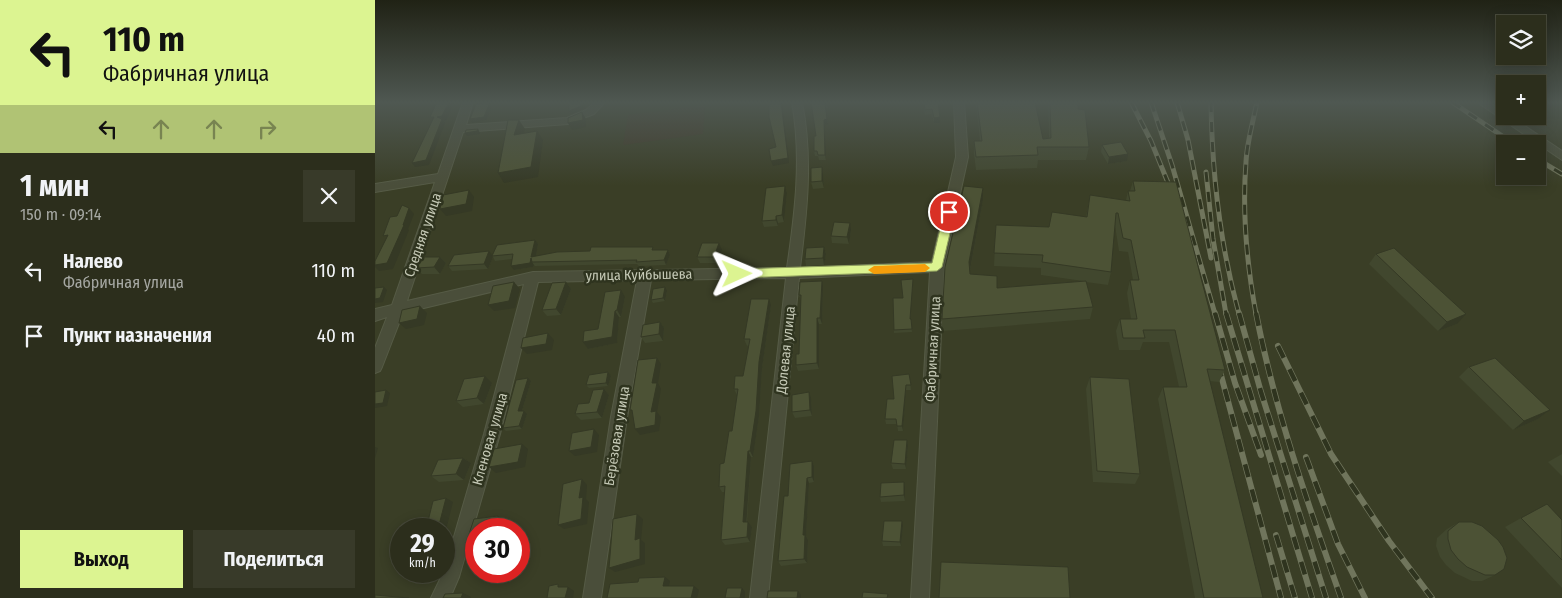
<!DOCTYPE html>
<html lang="ru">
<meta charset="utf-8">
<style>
:root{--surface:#2c2e1c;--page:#383a29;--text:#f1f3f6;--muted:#a6a8a3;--line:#484a3b;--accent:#dcf491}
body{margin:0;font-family:"Fira Sans Condensed",sans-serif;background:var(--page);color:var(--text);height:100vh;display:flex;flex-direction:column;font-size:19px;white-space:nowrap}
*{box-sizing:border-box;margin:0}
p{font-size:16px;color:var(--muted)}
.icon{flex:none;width:28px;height:28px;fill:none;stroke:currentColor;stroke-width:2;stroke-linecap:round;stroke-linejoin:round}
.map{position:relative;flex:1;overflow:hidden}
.panel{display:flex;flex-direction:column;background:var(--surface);width:375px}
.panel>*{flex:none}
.hud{background:#dcf491;color:#111;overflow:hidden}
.fabs{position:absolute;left:1121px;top:15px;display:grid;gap:10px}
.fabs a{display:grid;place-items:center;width:50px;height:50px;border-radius:0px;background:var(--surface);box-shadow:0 2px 12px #0003,0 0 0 1px var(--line);font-size:25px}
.speed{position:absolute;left:15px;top:518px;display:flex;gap:10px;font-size:25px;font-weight:700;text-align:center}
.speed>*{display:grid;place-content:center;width:65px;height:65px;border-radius:50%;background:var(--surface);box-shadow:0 2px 12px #0003,0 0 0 1px var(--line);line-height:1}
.speed small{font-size:12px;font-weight:400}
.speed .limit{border:8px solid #d22;background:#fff;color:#111}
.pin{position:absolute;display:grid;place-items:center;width:42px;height:42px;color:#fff;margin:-21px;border:2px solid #fff;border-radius:50%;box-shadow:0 1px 5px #0007}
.me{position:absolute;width:55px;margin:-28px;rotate:89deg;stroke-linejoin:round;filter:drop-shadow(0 0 4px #0008)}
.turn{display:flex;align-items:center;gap:18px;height:105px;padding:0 20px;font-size:22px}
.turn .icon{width:65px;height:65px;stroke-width:2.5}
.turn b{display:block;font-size:35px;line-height:42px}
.lanes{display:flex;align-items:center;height:48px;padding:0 20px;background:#0003;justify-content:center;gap:25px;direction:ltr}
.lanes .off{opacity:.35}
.round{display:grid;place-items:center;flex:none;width:52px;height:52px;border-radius:0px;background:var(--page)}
.summary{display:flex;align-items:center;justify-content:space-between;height:85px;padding:0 20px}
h1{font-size:30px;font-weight:700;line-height:38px}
.primary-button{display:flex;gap:10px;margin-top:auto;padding:10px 20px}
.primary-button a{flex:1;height:58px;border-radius:0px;background:var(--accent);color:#111;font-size:20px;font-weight:700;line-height:58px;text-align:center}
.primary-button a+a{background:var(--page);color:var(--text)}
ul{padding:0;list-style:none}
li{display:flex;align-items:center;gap:15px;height:65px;padding:0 20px}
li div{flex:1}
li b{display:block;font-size:19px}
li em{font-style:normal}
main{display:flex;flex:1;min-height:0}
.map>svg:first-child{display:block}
</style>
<main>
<section class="panel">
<div class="hud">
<div class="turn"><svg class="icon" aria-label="left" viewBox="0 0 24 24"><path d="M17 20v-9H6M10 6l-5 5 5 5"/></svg><div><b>110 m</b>Фабричная улица</div></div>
<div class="lanes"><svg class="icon" aria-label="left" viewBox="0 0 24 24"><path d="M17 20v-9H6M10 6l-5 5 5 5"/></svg><svg class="icon off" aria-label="ahead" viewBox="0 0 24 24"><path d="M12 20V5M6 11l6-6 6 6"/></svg><svg class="icon off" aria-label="ahead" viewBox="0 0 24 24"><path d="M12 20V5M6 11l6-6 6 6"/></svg><svg class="icon off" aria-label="right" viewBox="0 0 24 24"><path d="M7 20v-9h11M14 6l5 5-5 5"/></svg></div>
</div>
<div class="summary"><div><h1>1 мин</h1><p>150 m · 09:14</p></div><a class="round"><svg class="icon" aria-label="close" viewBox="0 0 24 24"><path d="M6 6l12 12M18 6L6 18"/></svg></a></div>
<ul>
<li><svg class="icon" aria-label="left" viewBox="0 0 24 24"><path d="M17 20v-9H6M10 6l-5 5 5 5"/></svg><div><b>Налево</b><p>Фабричная улица</p></div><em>110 m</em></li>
<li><svg class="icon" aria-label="arrive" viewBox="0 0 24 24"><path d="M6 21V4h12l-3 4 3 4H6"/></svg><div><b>Пункт назначения</b></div><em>40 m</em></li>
</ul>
<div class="primary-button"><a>Выход</a><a>Поделиться</a></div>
</section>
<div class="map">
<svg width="1187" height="598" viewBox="0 0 1187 598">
<rect width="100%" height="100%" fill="#3a3e26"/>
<!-- green -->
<polygon fill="#3f3928" points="330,105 328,134 248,145 253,115"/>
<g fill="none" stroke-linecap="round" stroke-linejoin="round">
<defs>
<g id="minor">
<path d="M88,102H98L91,125L192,118L211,110L220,102H230L219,114L193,124L88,132L32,301L158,272L412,268C420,213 427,158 417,102H427C438,158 432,212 425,268L557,262L581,157L579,102H589L593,157L569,267L554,598H536L555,272L424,278L393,598H375L411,278L276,280L252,417L226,598H208L236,417L262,280L163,282L125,434L84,577L75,598H56L69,571L109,434L149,284L28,313L7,367L5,371L0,373V348L12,317L0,321V309L17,305L60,182L0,192V184L63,174Z"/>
<polygon points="1102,102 1114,102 1130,113 1130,116 1135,116 1187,151 1187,160"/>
</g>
</defs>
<!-- minor casing -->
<use href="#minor" stroke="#565b46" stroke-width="2"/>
<!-- minor -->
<use href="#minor" fill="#4a4e3a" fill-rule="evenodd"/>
<defs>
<g id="rail-far1">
<polyline points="756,102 776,141 798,195"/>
<polyline points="776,102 797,165 840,314"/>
<polyline points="802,102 813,140 836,258"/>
<path d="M836,102C837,174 845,245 864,314"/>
<polyline points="1077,102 1139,144"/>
<polyline points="1162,159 1187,174"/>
<polyline points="831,172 838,239 851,314"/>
<path d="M881,314C872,265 867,213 871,162C872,142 878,122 882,102"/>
</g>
<g id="rail">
<polyline points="840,313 860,383 886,455"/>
<polyline points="851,313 937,598"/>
<polyline points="864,313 886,392 951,598"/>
<path d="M881,313C900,411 933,504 966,598"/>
<polyline points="903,346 956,454 1014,541 1057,598"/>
<polyline points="843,364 906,598"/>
<polyline points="931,457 963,544 990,598"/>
<polyline points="901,535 920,598"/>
</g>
</defs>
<!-- rail-far1 casing -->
<use href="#rail-far1" stroke="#70755c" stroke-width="5"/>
<!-- rail casing -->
<use href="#rail" stroke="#70755c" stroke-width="6"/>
<!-- rail-far1 -->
<use href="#rail-far1" stroke="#2f341f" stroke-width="3" stroke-dasharray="10" stroke-linecap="butt"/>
<!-- rail -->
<use href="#rail" stroke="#2f341f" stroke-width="4.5" stroke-dasharray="13" stroke-linecap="butt"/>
</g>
<!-- wall -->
<g fill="#41472e">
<polygon points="436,102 451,102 453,108 450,108 453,124 450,125 451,160 444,160 443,156 440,156 439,151 441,136"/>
<polygon points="548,102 563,102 565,123 559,123 557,114 550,115"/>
<polygon points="601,102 660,102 668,139 674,138 673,102 703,102 703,109 714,147 711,160 663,160 662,168 601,170 599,154 599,141 605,141"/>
<polygon points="727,145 752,161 733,164 726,152"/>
<polygon points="447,167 448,174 449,188 438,189 436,182"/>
<polygon points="758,181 850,370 844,382 834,381 888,598 820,598 783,399 788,387 804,387 794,342 768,342 765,350 744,350 741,331 745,319 756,319 752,293 755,280 758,280 753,252 744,251 740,226 736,272 733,285 711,282 718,307 715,319 568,331 567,319 608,188 608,200 595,271 595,274 622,288 708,281 666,275 666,268 619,266 621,225 674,227 711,217 715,195 751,200 753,191 755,191"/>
<polygon points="410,186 412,193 409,222 403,223 403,226 389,227 387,221"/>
<polygon points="476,230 474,244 457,243 456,236"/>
<polygon points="160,240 163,244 161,256 279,250 293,250 295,255 291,265 264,266 262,264 160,266 159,265 158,267 139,270 137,259 120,261 118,257 113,269 77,271 73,266 114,251 117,255"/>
<polygon points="449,247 451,254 449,265 431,266 430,259"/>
<polygon points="347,250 342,263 325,263 322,257"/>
<polygon points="1001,254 1082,324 1063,331 994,264"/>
<polygon points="65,257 71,263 65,274 47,274 41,268"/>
<polygon points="538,279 535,319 536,319 537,332 519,333 519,330 528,298"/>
<polygon points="191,282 196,289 186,315 172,316 167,310"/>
<polygon points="448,287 447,324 444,324 444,369 423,371 421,365 424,354 426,301 424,295"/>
<polygon points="292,291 290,301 278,303 276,300"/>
<polygon points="250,297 246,317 244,317 242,343 213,349 223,329"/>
<polygon points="396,305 387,368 384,416 378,457 376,457 372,522 377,527 375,542 350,545 346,540 349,492 347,492 344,487 357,431 362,395 359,389 368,376 374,345 372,346 369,339"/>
<polygon points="285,322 289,328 288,341 270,343 266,337"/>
<polygon points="1094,367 1175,410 1163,419 1138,430 1084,377"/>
<polygon points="233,372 236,376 233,386 214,388 211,385"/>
<polygon points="534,374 536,390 531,390 528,431 523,431 522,424 511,424 510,419 519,399"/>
<polygon points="715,377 765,474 760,484 718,482 711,389"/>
<polygon points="156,381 147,411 152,414 147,429 131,431 128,428"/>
<polygon points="117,383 109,404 88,407 81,401"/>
<polygon points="229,389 234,395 227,418 206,420 200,414 214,403"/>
<polygon points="436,398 437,416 420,418 417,412"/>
<polygon points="532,440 533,446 531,469 518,469 516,463"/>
<polygon points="1187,454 1187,476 1173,462"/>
<polygon points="88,458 96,463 89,480 64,482 56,476"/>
<polygon points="437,461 439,466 439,482 434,483 431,536 433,540 432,563 406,566 403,561"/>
<polygon points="529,482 530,487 530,501 506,502 505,497"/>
<polygon points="123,516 130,521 128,529 101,529 101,538 94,534 99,519"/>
<polygon points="1146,518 1187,520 1187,588 1130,527"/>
<polygon points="1084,522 1120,575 1107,581 1097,581 1080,573 1071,565 1065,557 1061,546 1062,538 1072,529"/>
<polygon points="528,526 526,546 508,546 507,541"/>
</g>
<!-- shaded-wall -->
<g fill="#353925">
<polygon points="74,102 79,102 71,121 69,121 70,123 54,165 40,167 37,163 62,117"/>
<polygon points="115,102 117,106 111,120 97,123 95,119"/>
<polygon points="208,102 210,102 210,108 196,114 194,111"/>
<polygon points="406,102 407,102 414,163 398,166 396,161 413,158"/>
<polygon points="207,112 211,119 211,127 197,130 193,123"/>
<polygon points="565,117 565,123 559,123 559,118"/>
<polygon points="452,119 453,124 450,125 451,160 450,155 449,120"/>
<polygon points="144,120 150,129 145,144 139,135"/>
<polygon points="103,129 105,133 105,134 92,136 90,133"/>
<polygon points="162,131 168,140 163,177 129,183 123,173"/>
<polygon points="753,154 752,161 733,164 734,157"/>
<polygon points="447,167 448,174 449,188 447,181"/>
<polygon points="410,186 412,193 409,222 407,215"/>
<polygon points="608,188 608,200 594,275 594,262"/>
<polygon points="94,190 99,197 97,211 71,216 65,209"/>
<polygon points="34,208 39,214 33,229 34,230 18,269 4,271 0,267 0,265 28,225"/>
<polygon points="401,216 403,223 403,226 401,220"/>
<polygon points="475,223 476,230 474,244 472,237"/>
<polygon points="160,240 163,244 160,262 156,257"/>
<polygon points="344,243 347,250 342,263 339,257"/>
<polygon points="449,247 451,254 449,265 448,258"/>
<polygon points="293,250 295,255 291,265 289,260"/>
<polygon points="114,251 118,256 117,256 118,257 113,269 109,264"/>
<polygon points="65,257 71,263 65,274 59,267"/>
<polygon points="156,258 157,262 159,265 158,267 139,270 136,266"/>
<polygon points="447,281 448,287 447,324 445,318"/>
<polygon points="139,282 145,289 140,308 119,311 113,305"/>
<polygon points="191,282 196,289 186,315 181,309"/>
<polygon points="9,287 12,290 8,302 0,303 0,299"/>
<polygon points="290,287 292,291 290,301 288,298"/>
<polygon points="246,290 250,297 246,317 242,310"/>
<polygon points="394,299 396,305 387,368 384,416 378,457 375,451 384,362"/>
<polygon points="45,306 52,313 49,325 31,329 24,323"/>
<polygon points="240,311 244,317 242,343 213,349 208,342 237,337"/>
<polygon points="1091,314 1082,324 1063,331 1072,322"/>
<polygon points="442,318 444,324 444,369 442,363"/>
<polygon points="285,322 289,328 288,341 284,334"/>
<polygon points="173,333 179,340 177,350 152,354 146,348"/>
<polygon points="282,358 286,364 283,383 286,389 282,412 286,417 284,431 265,435 260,429 276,412 277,383"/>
<polygon points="233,372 236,376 233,386 231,383"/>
<polygon points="110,376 117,383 109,404 102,398"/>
<polygon points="153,378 156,381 146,414 143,411"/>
<polygon points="531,385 531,390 528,431 527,426"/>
<polygon points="229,389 234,395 227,418 222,412"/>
<polygon points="11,390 15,393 12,406 0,408 0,404"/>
<polygon points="434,392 436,398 437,416 435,410"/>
<polygon points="1175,410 1163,419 1138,430 1149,421"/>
<polygon points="149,411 152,414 147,429 144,426"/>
<polygon points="219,429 224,435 222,452 200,456 194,451"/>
<polygon points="532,440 533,446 531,469 530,464"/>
<polygon points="147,444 153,449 150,467 121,473 114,467"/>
<polygon points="0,447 3,448 0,458"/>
<polygon points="373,451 376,457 371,527 368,522"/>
<polygon points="88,458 96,463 89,480 81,474"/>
<polygon points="437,461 439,466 439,482 437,477"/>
<polygon points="432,478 434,483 431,536 433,540 432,563 429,559 428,535"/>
<polygon points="207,479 212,485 211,499 214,502 212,524 189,529 183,525 204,498"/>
<polygon points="529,482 530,487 530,501 529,495"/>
<polygon points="71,498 78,502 73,522 69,536 69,529 63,529"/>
<polygon points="262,514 268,519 266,540 270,543 270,564 240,572 234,568 260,540"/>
<polygon points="123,516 130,521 128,529 119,529"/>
<polygon points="527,521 528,526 526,546 525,542"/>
<polygon points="373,522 377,527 375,542 372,537"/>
<polygon points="290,577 295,581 293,590 288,586"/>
<polygon points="319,586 324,590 322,598 316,598"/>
<polygon points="193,587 199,591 198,598 190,598"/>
<polygon points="367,588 370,592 370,598 365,598"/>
<polygon points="423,591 426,595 426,598 422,598"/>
<polygon points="88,593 96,597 96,598 86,598"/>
</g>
<!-- building -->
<g fill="#4c5235" stroke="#353925">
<polygon points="62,102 74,102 67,116 62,117 67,119 51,160 37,163 59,117 55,117"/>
<polygon points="115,102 109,117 95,119 101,104"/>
<polygon points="194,102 208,102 208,105 194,111"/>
<polygon points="394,102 406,102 413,158 396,161 394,149 401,147 394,117"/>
<polygon points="436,102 451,102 452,103 450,103 452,119 449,120 450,155 443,155 442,151 439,151 439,136 441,136"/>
<polygon points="549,102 563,102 565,117 559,118 557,109 550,110"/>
<polygon points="602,102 660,102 668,139 676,138 675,102 703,102 703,109 710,110 714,147 662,147 663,155 601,157 599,141 607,141"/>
<polygon points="207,112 208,120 193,123 193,118"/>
<polygon points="133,120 144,120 139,135 162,131 156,167 123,173"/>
<polygon points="103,129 102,131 90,133 91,130"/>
<polygon points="746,142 753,154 734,157 727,145"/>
<polygon points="447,167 447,181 436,182 436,168"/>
<polygon points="758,181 801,182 850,370 832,369 888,598 829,598 788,387 812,387 800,330 768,330 770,338 748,338 745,319 762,319 755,280 764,280 756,240 748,238 743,213 741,213 736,272 667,262 668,255 619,253 621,225 674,227 677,212 712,217 715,195 755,201 753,191 760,191"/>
<polygon points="410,186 407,215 401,216 401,220 387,221 391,188"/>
<polygon points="589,186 608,188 594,262 595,274 622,276 622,288 711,281 718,307 567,319 570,267"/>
<polygon points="94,190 91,204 65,209 68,195"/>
<polygon points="27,205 34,208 28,225 29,225 12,263 0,265 0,261 13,235 8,236 15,217 22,216"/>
<polygon points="459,222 475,223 472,237 456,236"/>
<polygon points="160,240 156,257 182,252 215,251 216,247 278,247 277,250 293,250 289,260 261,262 262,260 157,262 156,258 155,263 136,266 138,254 117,256 122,245"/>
<polygon points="327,243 344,243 339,257 322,257"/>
<polygon points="449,247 448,258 430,259 431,248"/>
<polygon points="1019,248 1091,314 1072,322 1001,254"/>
<polygon points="114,251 109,264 73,266 79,255"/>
<polygon points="48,257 65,257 59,267 41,268"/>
<polygon points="538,279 535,319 536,319 537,329 519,330 518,298 528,298 526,280"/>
<polygon points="447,281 445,318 442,318 442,363 421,365 421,354 424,354 426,295 424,295 425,282"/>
<polygon points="139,282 134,301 113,305 118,286"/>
<polygon points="191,282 181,309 167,310 177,283"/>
<polygon points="9,287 5,298 0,299 0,288"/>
<polygon points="290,287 288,298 276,300 278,289"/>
<polygon points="246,290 242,310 240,311 237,337 208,342 209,331 223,329 230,292"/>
<polygon points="376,299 394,299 384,362 381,411 375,451 373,451 368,522 373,522 372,537 346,540 350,486 344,487 345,464 349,463 354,431 357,431 363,389 359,389 360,376 368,376 375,339 369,339"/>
<polygon points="45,306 42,319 24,323 27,310"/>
<polygon points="285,322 284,334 266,337 268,325"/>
<polygon points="173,333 171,344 146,348 148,338"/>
<polygon points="282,358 277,383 282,383 276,412 281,411 280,425 260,429 257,410 255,410 263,360"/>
<polygon points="1120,358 1175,410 1149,421 1094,367"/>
<polygon points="233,372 231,383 211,385 214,375"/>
<polygon points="534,374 536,385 531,385 527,426 522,426 521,419 510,419 512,399 519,399 517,376"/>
<polygon points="110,376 102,398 81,401 89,379"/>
<polygon points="715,377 754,379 765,474 722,471"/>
<polygon points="153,378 143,411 149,411 144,426 128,428 141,380"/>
<polygon points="229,389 222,412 200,414 203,404 214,403 218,390"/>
<polygon points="11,390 8,403 0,404 0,392"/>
<polygon points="434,392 435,410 417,412 417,395"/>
<polygon points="219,429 216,447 194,451 197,433"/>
<polygon points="519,440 532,440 530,464 516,463"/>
<polygon points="147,444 143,462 114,467 119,449"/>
<polygon points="88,458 81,474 56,476 63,460"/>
<polygon points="437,461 437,477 432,478 428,535 430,535 429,559 403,561 409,496 413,496 415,464"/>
<polygon points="207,479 204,498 208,497 206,519 183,525 188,484"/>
<polygon points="529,482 529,495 505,497 506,483"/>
<polygon points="71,498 63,529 51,529 58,501"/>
<polygon points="1172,504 1187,520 1187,560 1146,518"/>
<polygon points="262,514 260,540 265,538 265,559 234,568 238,519"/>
<polygon points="123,516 119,529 101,529 101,533 94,534 99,519"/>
<polygon points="509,521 527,521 525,542 507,541"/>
<polygon points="1084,522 1097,522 1107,526 1123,540 1128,547 1132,558 1129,569 1120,575 1110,575 1092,567 1083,559 1076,550 1073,539 1073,531"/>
<polygon points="566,562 693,567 695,598 564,598"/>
<polygon points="290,577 288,586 319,586 316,598 232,598 235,584 263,582 264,578"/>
<polygon points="183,584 183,587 193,587 190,598 172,598 174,586"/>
<polygon points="352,588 367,588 365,598 350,598"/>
<polygon points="393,591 423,591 422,598 392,598"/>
<polygon points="488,592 513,594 512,598 487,598"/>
<polygon points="88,593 86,598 68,598 70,594"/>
<polygon points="0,595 34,598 0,598"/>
</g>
<!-- sky -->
<linearGradient id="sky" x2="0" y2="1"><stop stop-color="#202215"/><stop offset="0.55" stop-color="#4f5852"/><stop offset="1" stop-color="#4f5852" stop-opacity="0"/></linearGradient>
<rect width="1187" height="186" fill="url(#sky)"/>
<!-- route -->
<polygon fill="#dcf491" stroke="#8f9f5e" points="574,209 580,212 567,267 562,271 362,278 357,274 362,269 557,263 569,212"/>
<!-- slow -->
<polygon fill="#f59e0b" points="550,264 555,268 550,272 499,274 493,270 499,266"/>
<g text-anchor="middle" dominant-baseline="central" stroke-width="5" stroke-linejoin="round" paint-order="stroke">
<!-- street labels -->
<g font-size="14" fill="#c5c9b6" stroke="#2f341f">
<text transform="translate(48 235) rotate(-71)">Средняя улица</text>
<text transform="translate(264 275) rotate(-1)">улица Куйбышева</text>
<text transform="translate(558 349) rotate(-87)">Фабричная улица</text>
<text transform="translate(411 350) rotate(-84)">Долевая улица</text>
<text transform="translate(242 436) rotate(-81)">Берёзовая улица</text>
<text transform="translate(115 439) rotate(-74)">Кленовая улица</text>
</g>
</g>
</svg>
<div class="fabs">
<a><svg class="icon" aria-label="layers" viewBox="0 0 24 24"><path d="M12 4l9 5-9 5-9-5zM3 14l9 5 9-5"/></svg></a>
<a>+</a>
<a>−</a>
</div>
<div class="speed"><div>29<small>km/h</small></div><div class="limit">30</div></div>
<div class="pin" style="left:574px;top:212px;background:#d93025"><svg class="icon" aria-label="arrive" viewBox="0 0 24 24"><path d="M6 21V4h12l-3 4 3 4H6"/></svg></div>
<svg class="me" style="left:362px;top:274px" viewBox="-20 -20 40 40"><path d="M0-17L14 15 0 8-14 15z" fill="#dcf491" stroke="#fff" stroke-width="4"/></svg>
</div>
</main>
